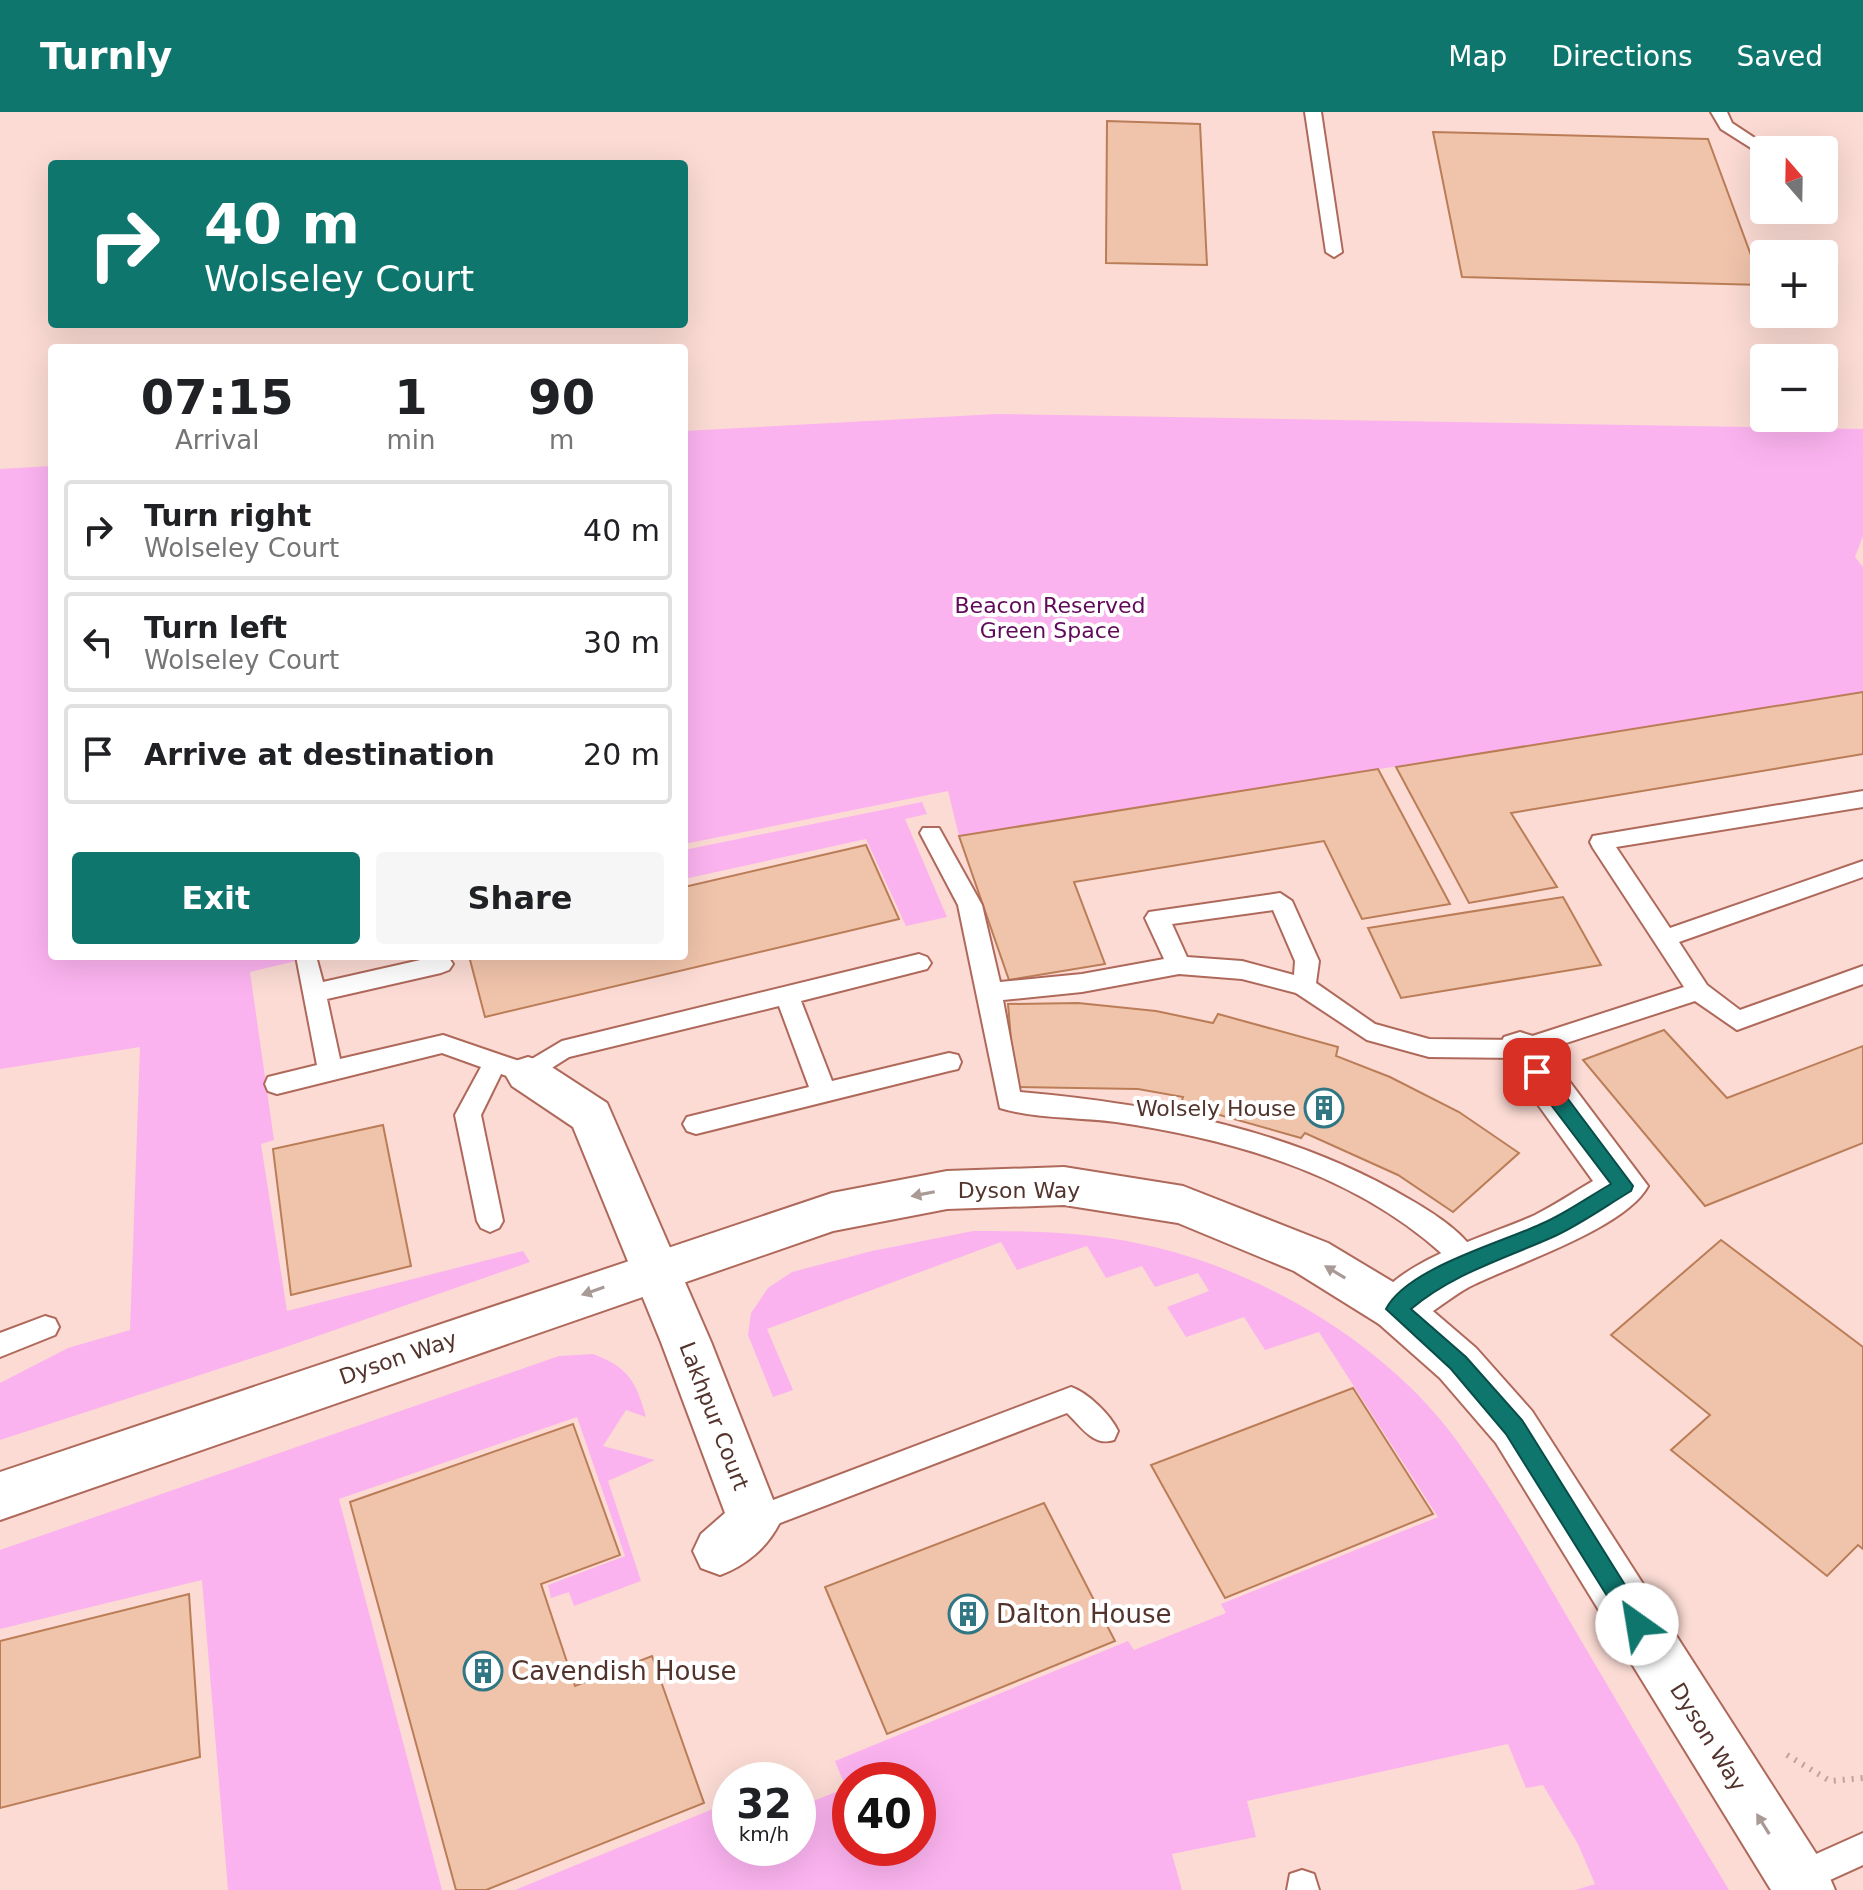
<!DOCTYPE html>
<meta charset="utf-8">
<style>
:root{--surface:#fff;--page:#f6f6f6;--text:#202124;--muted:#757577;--line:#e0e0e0;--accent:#0f766e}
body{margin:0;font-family:"DejaVu Sans",sans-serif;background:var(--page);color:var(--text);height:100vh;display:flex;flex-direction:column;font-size:30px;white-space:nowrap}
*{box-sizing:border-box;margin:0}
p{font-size:26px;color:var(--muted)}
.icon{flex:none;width:44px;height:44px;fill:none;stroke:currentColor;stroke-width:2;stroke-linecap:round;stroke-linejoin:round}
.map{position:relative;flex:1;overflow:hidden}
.sheet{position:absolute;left:48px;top:232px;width:640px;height:616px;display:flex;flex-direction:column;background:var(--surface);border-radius:8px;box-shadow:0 8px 32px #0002}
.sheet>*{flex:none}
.banner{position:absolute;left:48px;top:48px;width:640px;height:168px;border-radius:8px;box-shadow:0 8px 32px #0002;background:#0f766e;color:#fff;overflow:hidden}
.needle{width:52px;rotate:340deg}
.fabs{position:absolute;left:1750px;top:24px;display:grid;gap:16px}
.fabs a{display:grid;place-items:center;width:88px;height:88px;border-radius:8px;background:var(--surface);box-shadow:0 8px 32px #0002;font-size:40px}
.speed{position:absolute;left:712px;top:1650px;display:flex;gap:16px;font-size:40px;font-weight:700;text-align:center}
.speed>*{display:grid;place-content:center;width:104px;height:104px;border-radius:50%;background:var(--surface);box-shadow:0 8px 32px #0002;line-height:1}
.speed small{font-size:20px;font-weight:400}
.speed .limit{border:12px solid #d22;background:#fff;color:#111}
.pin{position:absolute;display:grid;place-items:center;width:68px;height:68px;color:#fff;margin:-34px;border-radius:16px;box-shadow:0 4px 12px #0006}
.me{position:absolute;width:88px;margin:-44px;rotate:328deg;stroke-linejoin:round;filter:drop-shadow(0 0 6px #0008)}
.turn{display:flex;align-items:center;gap:28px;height:168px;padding:0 24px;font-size:36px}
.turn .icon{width:104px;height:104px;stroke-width:2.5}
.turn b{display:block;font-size:56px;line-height:68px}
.eta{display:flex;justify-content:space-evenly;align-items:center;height:136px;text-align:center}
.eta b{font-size:48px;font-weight:800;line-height:56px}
.primary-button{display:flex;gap:16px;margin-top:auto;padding:16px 24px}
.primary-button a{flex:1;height:92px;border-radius:8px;background:var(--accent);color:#fff;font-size:32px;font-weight:800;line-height:92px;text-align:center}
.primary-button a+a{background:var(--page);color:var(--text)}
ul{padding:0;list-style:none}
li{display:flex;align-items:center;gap:24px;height:100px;margin:0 16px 12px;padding:0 8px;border:4px solid var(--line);border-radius:8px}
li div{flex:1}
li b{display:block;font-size:30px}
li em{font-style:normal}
header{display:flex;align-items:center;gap:48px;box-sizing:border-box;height:112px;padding:0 40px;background:var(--accent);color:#fff}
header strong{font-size:38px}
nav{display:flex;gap:44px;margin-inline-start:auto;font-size:28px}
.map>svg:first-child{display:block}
</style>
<header>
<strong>Turnly</strong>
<nav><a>Map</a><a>Directions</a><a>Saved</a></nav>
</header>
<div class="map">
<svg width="1863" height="1778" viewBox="0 0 1863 1778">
<rect width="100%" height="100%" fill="#fbdbd4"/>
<!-- green -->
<g fill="#fbb3ef" fill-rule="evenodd">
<polygon points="997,302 1863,317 1863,424 1855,445 1863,455 1863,580 959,724 948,679 684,732 684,319"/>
<polygon points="52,354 52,844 317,844 250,860 274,1028 261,1032 287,1199 523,1139 530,1150 283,1236 0,1328 0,1271 68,1236 130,1218 140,935 0,957 0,357"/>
<polygon points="922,690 927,702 905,707 947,805 906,814 866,727 684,767 684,738"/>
<path d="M973,1119C1029,1119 1085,1120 1141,1132C1258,1156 1387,1232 1457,1329C1498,1385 1534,1447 1569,1508C1622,1598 1675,1688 1729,1778H1575L1595,1772L1578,1732L1543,1673L1526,1676L1508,1632L1247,1689L1256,1725L1172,1742L1182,1778H515L730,1690V1736H798V1695L846,1676L835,1649L1128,1529L1134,1538L1226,1501L1221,1492L1438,1405L1319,1220L1265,1238L1244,1205L1186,1225L1167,1195L1209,1179L1198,1161L1155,1175L1142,1154L1106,1166L1087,1134L1017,1158L1001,1130L767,1217L793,1278L773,1285L748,1223L751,1201L768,1176L792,1160L872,1139ZM918,1668V1736H850V1668Z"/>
<path d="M593,1242C628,1255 636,1269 646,1305L626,1298L603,1334L655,1348L608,1369L641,1469L574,1494L569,1480L551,1486L548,1473L625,1444L577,1305L339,1387L442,1778H228L202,1468L0,1517V1438L559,1244Z"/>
</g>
<!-- building -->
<g fill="#f0c4ab" stroke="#bb7d57" stroke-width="2">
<polygon points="1107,9 1200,12 1207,153 1106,151"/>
<polygon points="1433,20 1708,27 1762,173 1462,165"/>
<polygon points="1863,580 1863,642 1511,701 1557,775 1469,791 1396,655"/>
<polygon points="1378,657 1450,792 1362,807 1324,729 1074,770 1105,852 1009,868 959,724"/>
<polygon points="866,733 899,807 485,905 469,844 684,844 684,775"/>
<polygon points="1563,785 1601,853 1401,886 1368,816"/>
<polygon points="1078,891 1156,899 1213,911 1218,902 1338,935 1336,944 1390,965 1459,1000 1519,1041 1453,1100 1398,1063 1305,1021 1301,1026 1181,992 1183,985 1138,977 1015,975 1008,892"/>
<polygon points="1664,918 1727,986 1863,934 1863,1031 1705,1094 1583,948"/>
<polygon points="383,1013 411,1154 291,1183 273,1037"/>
<polygon points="1721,1128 1863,1235 1863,1437 1858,1433 1827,1464 1671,1338 1710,1303 1611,1223"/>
<polygon points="1353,1276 1433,1402 1225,1486 1151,1353"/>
<polygon points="573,1312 620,1443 541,1472 575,1574 652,1544 704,1691 486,1778 456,1778 350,1390"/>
<polygon points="1044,1391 1115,1529 887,1622 825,1475"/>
<polygon points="189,1482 200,1645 0,1696 0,1529"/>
</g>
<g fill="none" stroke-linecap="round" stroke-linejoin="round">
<defs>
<g id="lane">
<polygon points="1305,0 1321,0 1342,140 1334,145 1326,140"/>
<polygon points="1711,0 1727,0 1732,11 1773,38 1759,41 1721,17"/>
<path d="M1863,679V695L1616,735L1670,816L1863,749V765L1679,830L1707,873L1740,898L1863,854V872L1737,918L1695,889L1520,946L1429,945L1367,928L1296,881L1242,867L1179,862L1082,880L1003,888L1020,980C1155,992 1291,1017 1409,1087C1435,1102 1467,1122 1481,1150L1477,1158L1468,1161L1459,1158C1369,1066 1239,1028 1116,1010C1079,1005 1036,1007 1000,996L958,793L920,721L923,716H939L982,793L1000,870L1082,862L1164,847L1145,806L1149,800L1280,781L1292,789L1319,849L1316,871L1375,912L1429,927L1520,928L1684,875L1593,736L1590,730L1593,724ZM1273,798L1295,849L1294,863L1242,849L1187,845L1172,812Z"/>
<polygon points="919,842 927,845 931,851 927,857 801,889 832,969 949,941 958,943 961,950 958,957 949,959 696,1022 687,1019 683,1012 687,1005 809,975 779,894 569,945 528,971 501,962 481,1003 503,1109 499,1116 490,1120 481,1116 477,1109 455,1003 481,955 442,941 277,982 268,979 265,972 268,965 317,953 296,844 316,844 323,870 438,844 449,846 453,852 449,858 441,861 327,887 340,947 443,923 525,951 562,929"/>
<polygon points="45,1204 55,1207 59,1215 55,1223 0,1245 0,1221"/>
<path d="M1071,1275C1088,1281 1110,1302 1118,1319L1114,1328C1093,1335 1081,1314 1067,1301L754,1421L744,1417L739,1408L744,1399Z"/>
<polygon points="1863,1721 1863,1753 1808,1778 1787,1777 1782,1766 1787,1755"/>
<polygon points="1302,1758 1314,1762 1319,1778 1287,1778 1290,1762"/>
</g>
<g id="street">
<path d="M1520,920L1536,925L1648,1074C1626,1116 1515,1152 1471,1174C1452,1183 1414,1217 1396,1218C1391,1218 1383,1213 1379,1212L1371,1197C1395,1148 1487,1125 1535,1103C1555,1093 1574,1080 1593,1069L1498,937L1504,925Z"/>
<path d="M528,945L544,950L607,991L711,1230L781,1408C769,1434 747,1453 720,1463L701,1456L693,1439L701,1422L725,1401L661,1230L573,1015L512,974L505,962L512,950Z"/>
</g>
<polygon id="secondary" points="1064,1055 1183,1074 1328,1131 1413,1182 1476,1236 1532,1299 1826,1757 1835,1778 1771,1778 1496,1331 1440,1266 1379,1212 1294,1159 1178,1111 1064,1093 947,1097 833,1119 0,1408 0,1360 832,1081 947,1059"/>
</defs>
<!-- lane casing -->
<use href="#lane" stroke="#af695b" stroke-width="4"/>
<!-- street casing -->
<use href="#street" stroke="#af695b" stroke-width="4"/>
<!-- secondary casing -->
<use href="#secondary" stroke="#af695b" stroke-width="4"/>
<!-- path -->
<polyline stroke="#c1a19a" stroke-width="6" stroke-dasharray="2 7" stroke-linecap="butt" points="1787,1643 1830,1669 1863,1666"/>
<!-- lane -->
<use href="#lane" fill="#fff" fill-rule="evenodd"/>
<!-- street -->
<use href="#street" fill="#fff" fill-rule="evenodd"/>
<!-- secondary -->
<use href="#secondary" fill="#fff" fill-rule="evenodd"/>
</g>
<!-- one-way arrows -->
<defs><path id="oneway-solid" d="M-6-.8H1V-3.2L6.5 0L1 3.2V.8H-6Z" transform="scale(2)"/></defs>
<g fill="#a99a96">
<use href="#oneway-solid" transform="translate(923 1082) rotate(169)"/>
<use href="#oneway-solid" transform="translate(1335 1160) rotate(-149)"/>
<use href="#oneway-solid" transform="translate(593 1179) rotate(161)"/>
<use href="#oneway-solid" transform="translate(1763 1712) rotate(-122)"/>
</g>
<!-- route -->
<path fill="#0f766e" stroke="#0a4d48" stroke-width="2" d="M1537,953L1544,955L1633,1074L1631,1079C1606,1094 1581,1112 1555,1124C1504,1147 1454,1161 1411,1197L1466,1245L1522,1308L1645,1505L1648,1512L1645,1519L1637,1523L1629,1519L1506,1322L1451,1257L1386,1197C1407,1156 1501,1131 1541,1112C1565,1102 1588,1085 1611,1072L1530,965L1528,960Z"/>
<!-- icons -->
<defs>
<symbol id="building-ring" viewBox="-11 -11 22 22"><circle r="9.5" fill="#fff" stroke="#307683" stroke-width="1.5"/><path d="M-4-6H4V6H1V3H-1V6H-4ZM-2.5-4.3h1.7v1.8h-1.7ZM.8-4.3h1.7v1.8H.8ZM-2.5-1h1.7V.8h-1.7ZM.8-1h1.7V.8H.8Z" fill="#307683"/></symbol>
</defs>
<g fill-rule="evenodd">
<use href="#building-ring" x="1302" y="974" width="44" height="44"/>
<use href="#building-ring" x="946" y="1480" width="44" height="44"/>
<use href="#building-ring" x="461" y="1537" width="44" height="44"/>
</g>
<g text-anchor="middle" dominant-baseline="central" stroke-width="8" stroke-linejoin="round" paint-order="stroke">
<!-- park labels -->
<g font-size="22" fill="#610a5a" stroke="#fff">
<text x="1050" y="493">Beacon Reserved<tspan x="1050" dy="25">Green Space</tspan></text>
</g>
<!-- poi labels -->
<g font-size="22" fill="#53342d" stroke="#fff" text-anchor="end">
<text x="1296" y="996">Wolsely House</text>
</g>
<!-- street labels -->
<g font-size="22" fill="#53342d" stroke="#fff">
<text x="1019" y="1078">Dyson Way</text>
<text transform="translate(398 1246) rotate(-19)">Dyson Way</text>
<text transform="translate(714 1304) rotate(69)">Lakhpur Court</text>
<text transform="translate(1708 1625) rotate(58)">Dyson Way</text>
</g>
<!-- near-poi labels -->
<g font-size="26" fill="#53342d" stroke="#fff" text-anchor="start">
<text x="996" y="1502">Dalton House</text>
<text x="511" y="1559">Cavendish House</text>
</g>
</g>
</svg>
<div class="fabs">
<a><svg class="needle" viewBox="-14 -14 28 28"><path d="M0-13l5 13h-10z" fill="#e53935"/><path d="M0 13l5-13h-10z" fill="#757577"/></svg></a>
<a>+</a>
<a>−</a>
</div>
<div class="speed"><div>32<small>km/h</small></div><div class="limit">40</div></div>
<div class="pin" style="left:1537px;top:960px;background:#d93025"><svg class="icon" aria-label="arrive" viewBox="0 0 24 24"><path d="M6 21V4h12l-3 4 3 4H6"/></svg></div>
<svg class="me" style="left:1637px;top:1512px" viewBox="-20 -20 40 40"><circle r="19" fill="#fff"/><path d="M0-13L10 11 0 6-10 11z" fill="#0f766e"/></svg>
<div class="banner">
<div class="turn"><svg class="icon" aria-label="right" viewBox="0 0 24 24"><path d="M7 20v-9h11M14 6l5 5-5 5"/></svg><div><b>40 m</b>Wolseley Court</div></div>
</div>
<section class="sheet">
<div class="eta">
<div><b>07:15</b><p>Arrival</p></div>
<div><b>1</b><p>min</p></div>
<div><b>90</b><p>m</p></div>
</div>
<ul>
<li><svg class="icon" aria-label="right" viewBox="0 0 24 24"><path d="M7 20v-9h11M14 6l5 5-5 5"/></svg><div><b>Turn right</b><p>Wolseley Court</p></div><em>40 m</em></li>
<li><svg class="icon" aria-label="left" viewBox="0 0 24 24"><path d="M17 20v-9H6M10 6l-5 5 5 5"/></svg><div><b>Turn left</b><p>Wolseley Court</p></div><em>30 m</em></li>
<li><svg class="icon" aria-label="arrive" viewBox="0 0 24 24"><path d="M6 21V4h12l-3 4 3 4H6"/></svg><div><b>Arrive at destination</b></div><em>20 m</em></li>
</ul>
<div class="primary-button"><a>Exit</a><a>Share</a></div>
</section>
</div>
